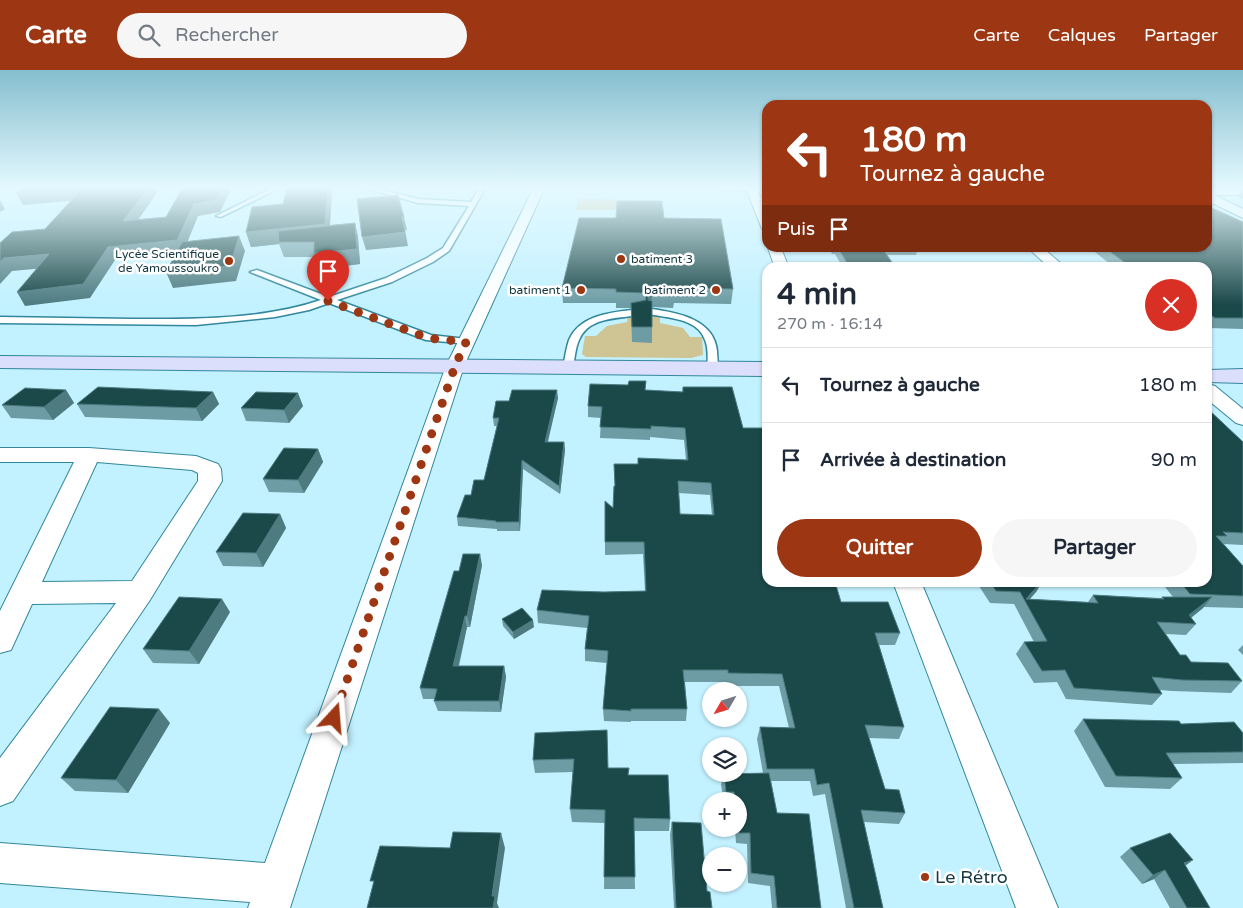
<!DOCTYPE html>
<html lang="fr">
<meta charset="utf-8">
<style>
:root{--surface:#fff;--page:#f6f6f7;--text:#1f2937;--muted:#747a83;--line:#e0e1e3;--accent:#9d3713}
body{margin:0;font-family:"Varela Round",sans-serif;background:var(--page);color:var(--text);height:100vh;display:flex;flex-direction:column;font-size:19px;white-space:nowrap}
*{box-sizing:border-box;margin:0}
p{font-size:16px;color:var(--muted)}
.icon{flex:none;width:28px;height:28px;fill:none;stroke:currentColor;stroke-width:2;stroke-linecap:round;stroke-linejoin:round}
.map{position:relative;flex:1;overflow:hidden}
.panel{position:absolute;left:762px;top:192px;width:450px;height:325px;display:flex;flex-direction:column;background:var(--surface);border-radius:15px;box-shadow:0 1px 4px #0004}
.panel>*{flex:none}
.guide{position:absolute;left:762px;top:30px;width:450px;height:152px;border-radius:15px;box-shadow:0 1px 4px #0004;background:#9d3713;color:#fff;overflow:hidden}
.needle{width:32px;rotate:231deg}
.fabs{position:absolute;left:702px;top:612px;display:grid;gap:10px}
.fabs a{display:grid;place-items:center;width:45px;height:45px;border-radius:50%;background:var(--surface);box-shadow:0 1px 4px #0004;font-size:25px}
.pin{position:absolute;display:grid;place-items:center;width:42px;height:42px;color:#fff;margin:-51px -21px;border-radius:50% 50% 50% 0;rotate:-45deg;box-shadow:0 0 5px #0007}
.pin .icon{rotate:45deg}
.me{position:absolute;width:55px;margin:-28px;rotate:19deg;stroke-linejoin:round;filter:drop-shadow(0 0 4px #0008)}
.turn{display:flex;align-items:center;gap:18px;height:105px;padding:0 15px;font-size:22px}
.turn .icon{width:65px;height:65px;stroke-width:2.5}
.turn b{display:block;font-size:35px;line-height:42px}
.then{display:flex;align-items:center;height:48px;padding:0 15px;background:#0003;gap:10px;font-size:19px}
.round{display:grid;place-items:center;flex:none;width:52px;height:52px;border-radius:26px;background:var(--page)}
.overview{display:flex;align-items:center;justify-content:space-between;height:85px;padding:0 15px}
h1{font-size:30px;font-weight:800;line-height:38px}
.primary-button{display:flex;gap:10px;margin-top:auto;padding:10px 15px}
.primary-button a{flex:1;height:58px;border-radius:30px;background:var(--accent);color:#fff;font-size:20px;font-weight:800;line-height:58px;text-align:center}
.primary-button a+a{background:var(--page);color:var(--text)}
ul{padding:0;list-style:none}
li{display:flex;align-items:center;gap:15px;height:75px;padding:0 15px;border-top:1px solid var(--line)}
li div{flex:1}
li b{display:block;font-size:19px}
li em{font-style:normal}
header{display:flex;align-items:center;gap:30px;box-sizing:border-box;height:70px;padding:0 25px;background:var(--accent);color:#fff}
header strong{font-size:24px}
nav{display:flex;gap:28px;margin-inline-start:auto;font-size:18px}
.search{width:350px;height:45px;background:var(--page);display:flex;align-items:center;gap:12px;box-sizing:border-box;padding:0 18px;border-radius:28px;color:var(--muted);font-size:19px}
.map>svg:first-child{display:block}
</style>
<header>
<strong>Carte</strong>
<div class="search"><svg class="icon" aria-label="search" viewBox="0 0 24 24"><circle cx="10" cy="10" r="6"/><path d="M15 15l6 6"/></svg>Rechercher</div>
<nav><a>Carte</a><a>Calques</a><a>Partager</a></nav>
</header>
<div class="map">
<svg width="1243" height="838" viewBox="0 0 1243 838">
<rect width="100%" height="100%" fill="#c2f1ff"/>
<!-- green -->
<g fill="#cfc493">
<polygon points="578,129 631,130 631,140 576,140"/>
<polygon points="628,245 660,246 660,253 683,258 690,267 702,267 703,285 691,288 586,287 582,284 585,266 596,266 607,256 627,252"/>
</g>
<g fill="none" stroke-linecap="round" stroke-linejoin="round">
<defs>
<g id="lane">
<polygon points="274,117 282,117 221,147 216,146"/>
<path d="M361,117H372L418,129L471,132L480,117H486L449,181L433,192L392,212L337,230L431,265L466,269L471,272L469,274L426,270L329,233L309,240L275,247L196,255L0,253V247C44,248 89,248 133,249C195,249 261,250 321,230L250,202L257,200L329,227L386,208L427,188L443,178L469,136L418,133Z"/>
<path d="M641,239L644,240V244C623,249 589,245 579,270C575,279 575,288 573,297L568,300L565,299L563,297C565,288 566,279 569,270C581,243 616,242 641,239Z"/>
<path d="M652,239C678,243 714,249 717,281C717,287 719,294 716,300H710L708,298C707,289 709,279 705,270C698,248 667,248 649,244V240Z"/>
</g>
<g id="street">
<polygon points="534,117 545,117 464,296 290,838 248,838 250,832 0,813 0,773 265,793 446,296"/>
<polygon points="717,117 768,117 768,121 758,121 768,143 768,163 762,159 747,121 722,120"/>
<polygon points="1208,119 1243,119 1243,125 1214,125 1243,139 1243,148 1208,131"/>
<polygon points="768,178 781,178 789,198 775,198"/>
<polygon points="1028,178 1043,178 1066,198 1050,198"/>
<polygon points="1208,314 1215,316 1243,339 1243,355 1236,353 1208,330"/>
<path d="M0,378H89L196,386L218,394L221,399L222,411L150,530L13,731L0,736V688L116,533L32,534L11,580L0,583V541L74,392H0ZM97,392L192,400L198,403V411L132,511L42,512Z"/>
<polygon points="893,512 921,512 1058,838 1016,838"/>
</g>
<g id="secondary">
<polygon points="0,286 768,292 768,306 0,298"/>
<polygon points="1243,299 1243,313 1208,312 1208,300"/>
</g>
</defs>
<!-- lane casing -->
<use href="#lane" stroke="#32879d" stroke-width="3"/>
<!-- street casing -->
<use href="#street" stroke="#32879d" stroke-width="2"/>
<!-- secondary casing -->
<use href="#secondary" stroke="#32879d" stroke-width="2"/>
<!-- lane -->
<use href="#lane" fill="#fff" fill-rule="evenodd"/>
<!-- street -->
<use href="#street" fill="#fff" fill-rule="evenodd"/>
<!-- secondary -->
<use href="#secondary" fill="#dcdffc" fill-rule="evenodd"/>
</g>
<!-- wall -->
<g fill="#6e9ca4" fill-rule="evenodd">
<polygon points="394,117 412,117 404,120"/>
<polygon points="1243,119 1243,129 1238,127"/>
<polygon points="332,121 330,155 355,153 358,167 360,194 318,199 315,187 284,187 279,174 251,177 246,162 283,134"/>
<polygon points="616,148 664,148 733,219 731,234 674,233 673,238 652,237 652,273 632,272 631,238 616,238 616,233 563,233 562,218"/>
<polygon points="1243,152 1243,259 1208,258 1208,198 1115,198 1090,178 1208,178"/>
<polygon points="808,178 918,178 916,185 887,185 896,198 843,198 835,184 832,184 829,178"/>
<path d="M646,311L645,320L682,322L683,317L768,512L841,532L900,563L895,575H879L904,657L899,669L869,668L885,719L905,743L899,754L864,752L883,838H846L825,724L813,726L810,711H771L777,743L821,838H772L770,816L748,813L747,774L736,773L735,759H739V731H724L721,715L723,704L763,703L757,669L760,657L789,658L779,616H726V612H685L687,639L686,651H631V652L604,651L603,639L607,593L585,591V579L587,558L538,553L537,540L604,522L645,521L643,484L605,485V472L613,438L615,416L614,394H638L686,390L684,370L650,367V370L600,368L601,348L588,347V336L628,315ZM679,423L710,425L712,445L680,444Z"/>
<polygon points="66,320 74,333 53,350 11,348 2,335"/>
<polygon points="213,322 219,334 202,351 85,347 77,334"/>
<polygon points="558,328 547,372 564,372 565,380 560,424 523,399 520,461 497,461 497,459 458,456 457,447 471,425 484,410 497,356 494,356 493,348"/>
<polygon points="303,336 289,353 246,351 241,338"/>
<polygon points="1208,339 1243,372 1243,475 1224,474 1243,496 1243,538 1204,537 1191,548 1196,554 1186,565 1166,564 1180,585 1191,592 1242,611 1231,623 1172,621 1160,620 1162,624 1152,635 1066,629 1057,612 1034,613 1016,584 1024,572 1034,572 1014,534 990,533 977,513 1042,512 1036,522 1030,529 1088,532 1093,525 1161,528 1162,527 1173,527 1161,512 1208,512"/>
<polygon points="318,379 323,392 304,423 269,422 263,409"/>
<polygon points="280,444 286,458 263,497 223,496 216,482"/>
<polygon points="482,495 470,557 467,557 459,596 504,596 506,607 501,642 438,641 434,631 435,629 423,629 420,618 459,501"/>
<polygon points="230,542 199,594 153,593 143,579"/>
<polygon points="502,549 534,557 514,569 503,556"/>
<polygon points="1243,575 1243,585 1238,580"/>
<polygon points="1083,649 1181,654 1243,663 1243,693 1173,694 1182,708 1170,719 1105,717 1074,661"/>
<polygon points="170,653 128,723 75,721 61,708"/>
<polygon points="535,663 608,698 628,705 670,749 669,761 634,761 635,819 604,819 605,753 572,752 570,739 573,702 535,703 533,690"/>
<polygon points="672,752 707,821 712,838 674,838 670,765"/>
<polygon points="1130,778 1185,796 1210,838 1170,838 1154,809 1142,814 1120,787"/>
</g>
<!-- shaded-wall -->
<g fill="#4d7b80">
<polygon points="149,117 161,117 129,163 123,151"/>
<polygon points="222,117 232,117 220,142 198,146 183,183 115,190 90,228 25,236 17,222 194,134"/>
<polygon points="328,117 331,117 332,121 329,169 279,172 279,174 251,177 246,162"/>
<polygon points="403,117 412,117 404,120"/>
<polygon points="80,118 79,130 23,135 16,123"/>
<polygon points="0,130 5,139 0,142"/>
<polygon points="402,147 404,147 407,160 405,160 408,176 366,180 362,167"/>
<polygon points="355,153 358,167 360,194 318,199 314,183"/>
<polygon points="239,166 245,181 236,211 173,218 166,202"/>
<polygon points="49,184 56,197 12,201 0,214 0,192 4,188"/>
<polygon points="652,222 651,237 647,240 648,225"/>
<polygon points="66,320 74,333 53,350 44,337"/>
<polygon points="557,320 558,328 546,380 545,372"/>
<polygon points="213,322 219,334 202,351 196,338"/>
<polygon points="298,323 303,336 289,353 284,340"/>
<polygon points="564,372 565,380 560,424 559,416"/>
<polygon points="318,379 323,392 304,423 298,410"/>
<polygon points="522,390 523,399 520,461 519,452"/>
<polygon points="280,444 286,458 263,497 256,483"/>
<polygon points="480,484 482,495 470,557 467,546"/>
<polygon points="1041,512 1042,512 1036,522 1026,533 1025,530"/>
<polygon points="1212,527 1202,539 1184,553 1189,545"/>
<polygon points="222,529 230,542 199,594 189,581"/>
<polygon points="465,546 467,557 456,606 453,596"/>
<polygon points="533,550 534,557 514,569 513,562"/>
<polygon points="504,596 506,607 501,642 499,631"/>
<polygon points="159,639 170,653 128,723 116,710"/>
<polygon points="501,763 505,778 497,833 499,838 493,838 492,826"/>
<polygon points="1193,790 1181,799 1184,793"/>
<polygon points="1165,800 1154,809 1142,814 1153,805"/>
</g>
<!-- building -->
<g fill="#1b4849" stroke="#4d7b80" fill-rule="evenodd">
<polygon points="24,117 149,117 123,151 166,147 183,117 222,117 216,130 194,134 177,170 108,177 83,214 17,222 49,184 4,188 0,192 0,173 12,162 45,159 78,123 75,123 80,118 16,123"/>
<polygon points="287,117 328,117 325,154 246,162 252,137 283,134"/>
<polygon points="398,125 404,147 402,147 405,162 362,167 357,129"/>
<polygon points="617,131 662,131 664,148 721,149 733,219 674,218 674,223 652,222 648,225 648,230 652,231 652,257 632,257 631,233 646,230 645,223 616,222 616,219 562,218 579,148 616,148"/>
<polygon points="1208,136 1243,152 1243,248 1215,248 1208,243 1208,198 1132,198 1105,178 1208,178"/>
<polygon points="355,153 357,179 314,183 314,172 279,172 278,161"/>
<polygon points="239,166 230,196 166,202 182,172"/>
<polygon points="838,178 882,178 896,198 850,198"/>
<polygon points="937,196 1016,198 938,198"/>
<path d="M629,311H646L645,320L683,322V317H732L743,358H768V512H835L841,532H888L900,563H875L904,657L865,655L885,719L899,720L905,743L861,740L883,838H854L829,713L817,715L814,699H767L760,657L795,658L782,604L728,603V600H683L687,639H631V641L603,639L608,581L585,579L589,546L537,540L542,520L604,522L646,521L644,472H605V431L613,438L614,416H615L614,394H638V388L688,390L685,358L651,356V359L600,357L602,337L588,336L590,314L628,315ZM678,411L711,413L714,445L680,444Z"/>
<polygon points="98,317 213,322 196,338 77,334"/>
<polygon points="25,318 66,320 44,337 2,335"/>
<polygon points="512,320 557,320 545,372 564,372 559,416 522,390 519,452 496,452 496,451 457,447 465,425 471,425 474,410 484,410 499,348 493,348 496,331 509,331"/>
<polygon points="256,322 298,323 284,340 241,338"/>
<polygon points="1208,339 1243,372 1243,463 1223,462 1227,466 1216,466 1243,496 1243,526 1190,524 1180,512 1208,512"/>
<polygon points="284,378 318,379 298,410 263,409"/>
<polygon points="243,443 280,444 256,483 216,482"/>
<polygon points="463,484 480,484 467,546 465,546 453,596 504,596 499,631 434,631 437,619 420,618 454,501 459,501"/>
<polygon points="990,512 1041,512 1026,529 1098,533 1093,525 1164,529 1162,527 1212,527 1189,545 1196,554 1157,552 1180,585 1186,585 1191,592 1228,593 1242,611 1182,610 1152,607 1162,624 1074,618 1065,600 1042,601 1024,572 1047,571 1020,522 996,521"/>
<polygon points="179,527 222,529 189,581 143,579"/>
<polygon points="522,538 533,550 513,562 502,549"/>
<polygon points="110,637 159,639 116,710 61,708"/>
<polygon points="1083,649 1179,651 1181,654 1234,652 1243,663 1243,682 1166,683 1182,708 1116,706"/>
<polygon points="607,660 608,698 629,698 628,705 668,705 670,749 634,748 635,807 604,807 605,740 570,739 574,689 533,690 535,663"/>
<polygon points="769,703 777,743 809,744 821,838 777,838 774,806 751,803 750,763 739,763 739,731 735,731 734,722 726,722 724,704"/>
<polygon points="672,752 701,753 707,821 710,822 712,838 676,838"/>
<polygon points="453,762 501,763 492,826 495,826 493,838 367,838 374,811 370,811 380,776 450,778"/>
<polygon points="1170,763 1193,790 1184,793 1210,838 1187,838 1165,800 1153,805 1130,778"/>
</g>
<!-- sky -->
<linearGradient id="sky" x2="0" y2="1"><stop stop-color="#85bece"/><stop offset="0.5" stop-color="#e4f9ff"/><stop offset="1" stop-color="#e4f9ff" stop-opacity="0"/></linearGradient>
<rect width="1243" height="235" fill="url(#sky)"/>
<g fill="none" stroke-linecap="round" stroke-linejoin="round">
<!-- route -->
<polyline stroke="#9d3713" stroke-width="9" stroke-dasharray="0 16.2" points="328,231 428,268 466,272 455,296 334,648"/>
</g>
<!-- markers -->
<g fill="#9d3713" stroke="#fff" stroke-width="2">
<circle cx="621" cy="189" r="5"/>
<circle cx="229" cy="191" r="5"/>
<circle cx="581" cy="220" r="5"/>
<circle cx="716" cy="220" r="5"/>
<circle cx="925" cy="807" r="5"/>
</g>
<g text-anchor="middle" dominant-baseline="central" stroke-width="5" stroke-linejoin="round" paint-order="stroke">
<!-- far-poi labels -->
<g font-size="12" fill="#143740" stroke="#fff" text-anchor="end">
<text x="219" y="184">Lycée Scientifique<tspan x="219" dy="14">de Yamoussoukro</tspan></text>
<text x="631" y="189" text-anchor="start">batiment 3</text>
<text x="571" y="220">batiment 1</text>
<text x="706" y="220">batiment 2</text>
</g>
<!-- near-poi labels -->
<g font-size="18" fill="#143740" stroke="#fff" text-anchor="start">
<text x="935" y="807">Le Rétro</text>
</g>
</g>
</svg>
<div class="fabs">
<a><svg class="needle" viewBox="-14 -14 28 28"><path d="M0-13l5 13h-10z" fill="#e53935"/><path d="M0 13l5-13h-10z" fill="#747a83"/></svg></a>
<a><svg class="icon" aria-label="layers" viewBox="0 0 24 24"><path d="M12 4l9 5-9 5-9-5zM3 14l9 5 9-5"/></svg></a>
<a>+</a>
<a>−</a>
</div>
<div class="pin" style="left:328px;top:231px;background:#d93025"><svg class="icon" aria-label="arrive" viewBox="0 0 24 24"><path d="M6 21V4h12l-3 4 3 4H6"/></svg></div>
<svg class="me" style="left:334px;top:648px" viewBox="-20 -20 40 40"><path d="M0-17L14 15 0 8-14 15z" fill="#9d3713" stroke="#fff" stroke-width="4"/></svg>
<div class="guide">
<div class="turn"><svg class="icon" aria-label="left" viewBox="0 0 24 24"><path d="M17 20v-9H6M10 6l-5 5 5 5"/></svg><div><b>180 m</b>Tournez à gauche</div></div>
<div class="then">Puis<svg class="icon" aria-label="arrive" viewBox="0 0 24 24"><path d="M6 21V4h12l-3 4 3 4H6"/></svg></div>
</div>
<section class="panel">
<div class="overview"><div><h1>4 min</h1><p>270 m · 16:14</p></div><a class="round" style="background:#d93025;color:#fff"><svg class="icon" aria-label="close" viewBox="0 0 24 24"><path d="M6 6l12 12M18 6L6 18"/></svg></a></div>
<ul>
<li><svg class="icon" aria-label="left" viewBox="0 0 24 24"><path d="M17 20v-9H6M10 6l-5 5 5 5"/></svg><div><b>Tournez à gauche</b></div><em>180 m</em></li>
<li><svg class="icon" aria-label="arrive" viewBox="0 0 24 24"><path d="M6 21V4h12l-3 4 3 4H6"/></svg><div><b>Arrivée à destination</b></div><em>90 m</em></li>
</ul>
<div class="primary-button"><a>Quitter</a><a>Partager</a></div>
</section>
</div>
